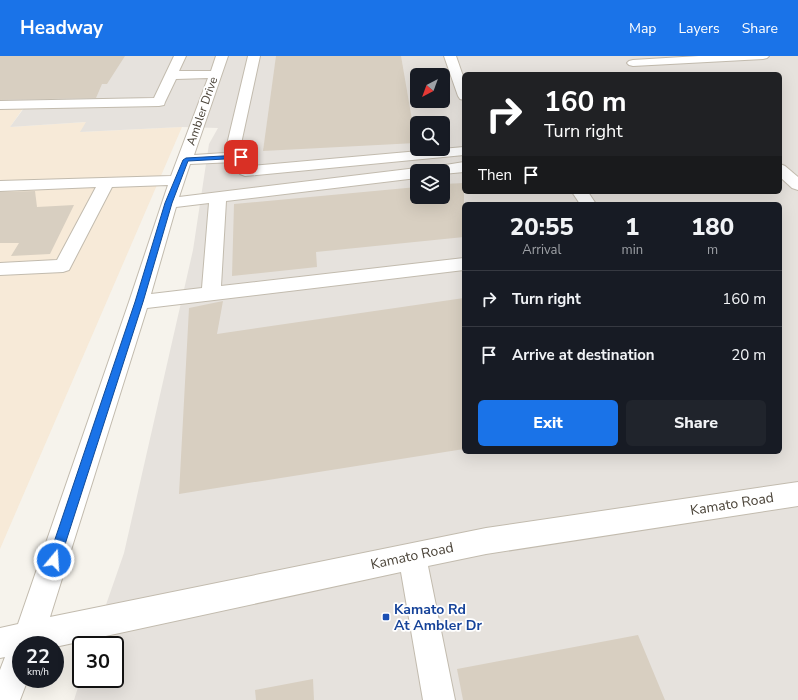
<!DOCTYPE html>
<style>
:root{--surface:#171b24;--page:#20242c;--text:#f1f3f6;--muted:#9ea1a6;--line:#363941;--accent:#1a73e8}
body{margin:0;font-family:"Nunito Sans",sans-serif;background:var(--page);color:var(--text);height:100vh;display:flex;flex-direction:column;font-size:15px;white-space:nowrap}
*{box-sizing:border-box;margin:0}
p{font-size:13px;color:var(--muted)}
.icon{flex:none;width:22px;height:22px;fill:none;stroke:currentColor;stroke-width:2;stroke-linecap:round;stroke-linejoin:round}
.map{position:relative;flex:1;overflow:hidden}
.side{position:absolute;left:462px;top:146px;width:320px;height:252px;display:flex;flex-direction:column;background:var(--surface);border-radius:6px;box-shadow:0 4px 16px #0002}
.side>*{flex:none}
.banner{position:absolute;left:462px;top:16px;width:320px;height:122px;border-radius:6px;box-shadow:0 4px 16px #0002;background:#202124;color:#fff;overflow:hidden}
.needle{width:26px;rotate:221deg}
.fabs{position:absolute;left:410px;top:12px;display:grid;gap:8px}
.fabs a{display:grid;place-items:center;width:40px;height:40px;border-radius:6px;background:var(--surface);box-shadow:0 4px 16px #0002;font-size:20px}
.speed{position:absolute;left:12px;top:580px;display:flex;gap:8px;font-size:20px;font-weight:700;text-align:center}
.speed>*{display:grid;place-content:center;width:52px;height:52px;border-radius:50%;background:var(--surface);box-shadow:0 4px 16px #0002;line-height:1}
.speed small{font-size:10px;font-weight:400}
.speed .limit{border:2px solid #111;border-radius:6px;background:#fff;color:#111}
.pin{position:absolute;display:grid;place-items:center;width:34px;height:34px;color:#fff;margin:-17px;border-radius:8px;box-shadow:0 2px 6px #0006}
.me{position:absolute;width:44px;margin:-22px;rotate:18deg;stroke-linejoin:round;filter:drop-shadow(0 0 3px #0008)}
.turn{display:flex;align-items:center;gap:14px;height:84px;padding:0 16px;font-size:18px}
.turn .icon{width:52px;height:52px;stroke-width:2.5}
.turn b{display:block;font-size:28px;line-height:34px}
.then{display:flex;align-items:center;height:38px;padding:0 16px;background:#0003;gap:8px;font-size:15px}
.eta{display:flex;justify-content:space-evenly;align-items:center;height:68px;text-align:center}
.eta b{font-size:24px;font-weight:800;line-height:28px}
.action{display:flex;gap:8px;margin-top:auto;padding:8px 16px}
.action a{flex:1;height:46px;border-radius:6px;background:var(--accent);color:#fff;font-size:16px;font-weight:800;line-height:46px;text-align:center}
.action a+a{background:var(--page);color:var(--text)}
ul{padding:0;list-style:none}
li{display:flex;align-items:center;gap:12px;height:56px;padding:0 16px;border-top:1px solid var(--line)}
li div{flex:1}
li b{display:block;font-size:15px}
li em{font-style:normal}
header{display:flex;align-items:center;gap:24px;box-sizing:border-box;height:56px;padding:0 20px;background:var(--accent);color:#fff}
header strong{font-size:19px}
nav{display:flex;gap:22px;margin-inline-start:auto;font-size:14px}
.map>svg:first-child{display:block}
</style>
<header>
<strong>Headway</strong>
<nav><a>Map</a><a>Layers</a><a>Share</a></nav>
</header>
<div class="map">
<svg width="798" height="644" viewBox="0 0 798 644">
<rect width="100%" height="100%" fill="#f6f3ec"/>
<!-- commercial -->
<polygon fill="#f7ead8" points="24,51 10,71 87,66 81,76 182,71 0,493 0,52"/>
<!-- industrial -->
<path fill="#e6e2dd" fill-rule="evenodd" d="M0,0H798V644H74L81,622L115,623V589H92L124,497L193,194L209,88L218,72L182,71L80,76L86,66L10,71L24,52H0ZM464,18H780V136H464ZM417,19H443V45H417ZM417,67H443V93H417ZM417,115H443V141H417ZM464,148H780V396H464Z"/>
<!-- building -->
<g fill="#d8cfc1">
<polygon points="0,0 125,0 107,28 102,28 96,42 0,44"/>
<polygon points="276,0 401,0 416,87 263,95"/>
<polygon points="464,127 464,181 316,196 317,211 232,220 234,148 417,131 417,141 443,141 443,128"/>
<polygon points="35,135 37,151 74,149 50,198 11,200 19,187 0,187 0,136"/>
<polygon points="464,242 464,393 179,438 189,252 223,245 217,278"/>
<polygon points="638,579 665,644 463,644 457,613"/>
<polygon points="313,623 314,644 256,644 255,634"/>
</g>
<g fill="none" stroke-linecap="round" stroke-linejoin="round">
<defs>
<g id="minor">
<path d="M174,0H186L179,15H211L216,0H228L194,99L225,97L248,0H260L239,97L246,98L251,110L464,91V99L245,120L240,118L235,106L190,108L179,141L417,112L423,115H417V122L226,145L221,230L464,202V214L147,252L50,561L486,472L798,426V450L486,498L428,510L455,644H423L401,516L55,591V589H21V623H28L20,644H0V614L5,601L0,602V572L18,568L129,246L168,129L112,131L69,214L63,216L0,219V207L57,204L96,131L0,135V125L171,120L208,22L176,23L165,46L164,49L159,50L0,53V45L154,42ZM209,147L202,232L151,238L176,151Z"/>
<polygon points="444,0 456,0 464,23 464,44 460,43 458,40"/>
<polygon points="699,0 769,0 767,2 763,3 633,10 629,9 627,7 629,5 633,4"/>
<polygon points="464,106 464,116 443,118 443,115 424,115 427,112"/>
<polygon points="780,108 785,110 798,121 798,134 792,132 780,121"/>
<polygon points="572,136 588,136 596,148 580,148"/>
</g>
</defs>
<!-- minor casing -->
<use href="#minor" stroke="#c2bbae" stroke-width="2"/>
<!-- minor -->
<use href="#minor" fill="#fff" fill-rule="evenodd"/>
</g>
<!-- route -->
<polygon fill="#1a73e8" stroke="#114b97" points="241,99 244,101 243,102 188,105 172,147 143,246 60,504 58,508 54,510 50,508 48,504 135,246 165,147 183,104 186,102"/>
<!-- markers -->
<rect fill="#1a4fb4" stroke="#fff" stroke-width="1.5" x="382" y="557" width="8" height="8" rx="2"/>
<g text-anchor="middle" dominant-baseline="central" stroke-width="3.5" stroke-linejoin="round" paint-order="stroke">
<!-- street labels -->
<g font-size="12" fill="#4b4439" stroke="#fff">
<text transform="translate(202 55) rotate(-71)">Ambler Drive</text>
</g>
<!-- near-street labels -->
<g font-size="14" fill="#4b4439" stroke="#fff">
<text transform="translate(732 448) rotate(-9)">Kamato Road</text>
<text transform="translate(412 500) rotate(-12)">Kamato Road</text>
</g>
<!-- near-transit labels -->
<g font-size="14" font-weight="bold" fill="#164399" stroke="#fff" text-anchor="start">
<text x="394" y="553">Kamato Rd<tspan x="394" dy="16">At Ambler Dr</tspan></text>
</g>
</g>
</svg>
<div class="fabs">
<a><svg class="needle" viewBox="-14 -14 28 28"><path d="M0-13l5 13h-10z" fill="#e53935"/><path d="M0 13l5-13h-10z" fill="#9ea1a6"/></svg></a>
<a><svg class="icon" aria-label="search" viewBox="0 0 24 24"><circle cx="10" cy="10" r="6"/><path d="M15 15l6 6"/></svg></a>
<a><svg class="icon" aria-label="layers" viewBox="0 0 24 24"><path d="M12 4l9 5-9 5-9-5zM3 14l9 5 9-5"/></svg></a>
</div>
<div class="speed"><div>22<small>km/h</small></div><div class="limit">30</div></div>
<div class="pin" style="left:241px;top:101px;background:#d93025"><svg class="icon" aria-label="arrive" viewBox="0 0 24 24"><path d="M6 21V4h12l-3 4 3 4H6"/></svg></div>
<svg class="me" style="left:54px;top:504px" viewBox="-20 -20 40 40"><circle r="17" fill="#1a73e8" stroke="#fff" stroke-width="3"/><path d="M0-11L8 9 0 5-8 9z" fill="#fff"/></svg>
<div class="banner">
<div class="turn"><svg class="icon" aria-label="right" viewBox="0 0 24 24"><path d="M7 20v-9h11M14 6l5 5-5 5"/></svg><div><b>160 m</b>Turn right</div></div>
<div class="then">Then<svg class="icon" aria-label="arrive" viewBox="0 0 24 24"><path d="M6 21V4h12l-3 4 3 4H6"/></svg></div>
</div>
<section class="side">
<div class="eta">
<div><b>20:55</b><p>Arrival</p></div>
<div><b>1</b><p>min</p></div>
<div><b>180</b><p>m</p></div>
</div>
<ul>
<li><svg class="icon" aria-label="right" viewBox="0 0 24 24"><path d="M7 20v-9h11M14 6l5 5-5 5"/></svg><div><b>Turn right</b></div><em>160 m</em></li>
<li><svg class="icon" aria-label="arrive" viewBox="0 0 24 24"><path d="M6 21V4h12l-3 4 3 4H6"/></svg><div><b>Arrive at destination</b></div><em>20 m</em></li>
</ul>
<div class="action"><a>Exit</a><a>Share</a></div>
</section>
</div>
